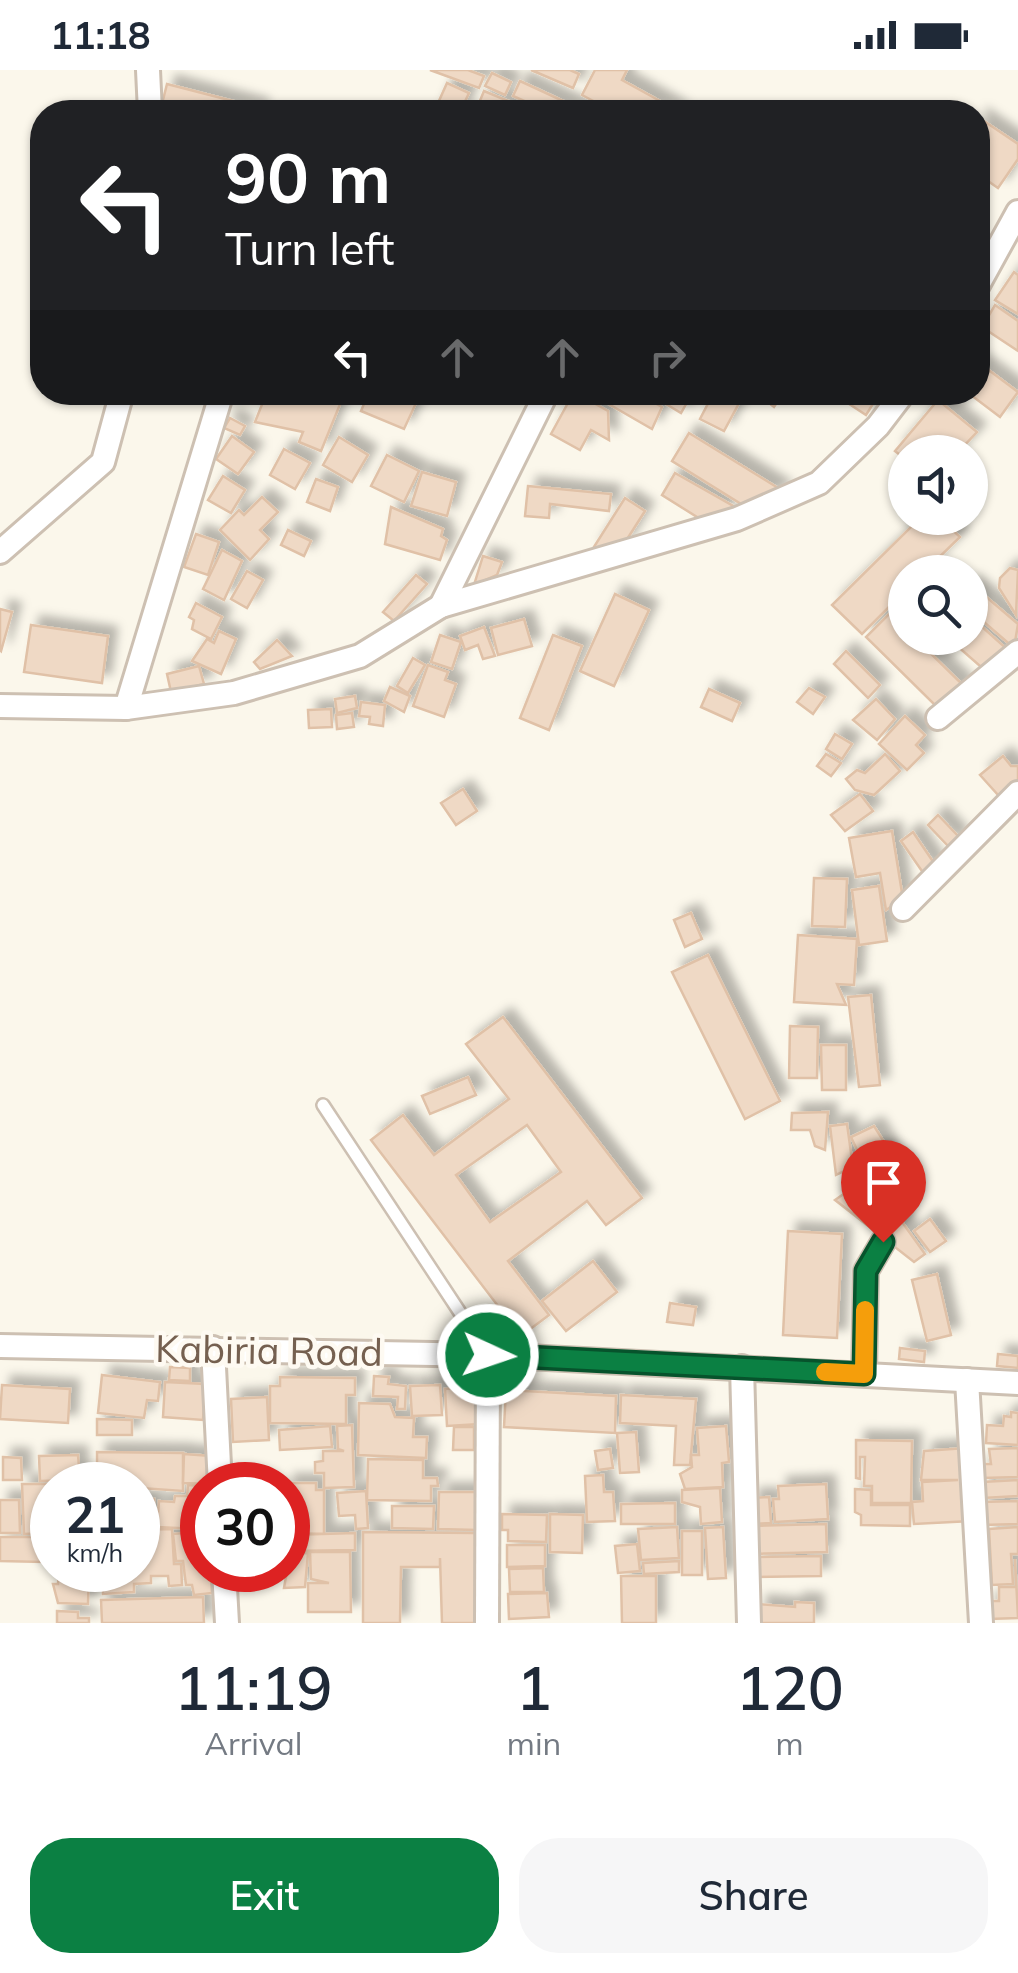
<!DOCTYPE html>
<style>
:root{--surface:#fff;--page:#f6f6f7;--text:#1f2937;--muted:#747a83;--accent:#0b8043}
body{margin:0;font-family:Mulish,sans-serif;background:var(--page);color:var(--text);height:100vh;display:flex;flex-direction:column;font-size:38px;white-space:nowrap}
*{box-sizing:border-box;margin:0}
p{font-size:32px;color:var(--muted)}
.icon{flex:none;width:55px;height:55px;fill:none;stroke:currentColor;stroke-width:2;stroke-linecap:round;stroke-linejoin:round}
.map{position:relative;height:1553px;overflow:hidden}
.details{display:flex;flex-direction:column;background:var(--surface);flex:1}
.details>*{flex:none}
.guide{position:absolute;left:30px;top:30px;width:960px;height:305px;border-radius:40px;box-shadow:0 2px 8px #0004;background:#202124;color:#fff;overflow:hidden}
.tools{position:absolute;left:888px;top:365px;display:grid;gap:20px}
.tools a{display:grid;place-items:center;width:100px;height:100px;border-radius:50%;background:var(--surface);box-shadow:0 2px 8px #0004;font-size:50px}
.speed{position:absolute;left:30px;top:1392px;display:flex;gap:20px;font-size:50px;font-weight:700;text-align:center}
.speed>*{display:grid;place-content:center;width:130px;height:130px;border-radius:50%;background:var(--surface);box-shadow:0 2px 8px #0004;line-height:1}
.speed small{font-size:25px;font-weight:400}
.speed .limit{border:15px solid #d22;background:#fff;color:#111}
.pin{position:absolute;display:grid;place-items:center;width:85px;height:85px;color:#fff;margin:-102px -42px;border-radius:50% 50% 50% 0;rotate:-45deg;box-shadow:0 0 10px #0007}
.pin .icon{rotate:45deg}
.me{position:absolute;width:110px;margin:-55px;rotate:93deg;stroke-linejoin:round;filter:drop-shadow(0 0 8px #0008)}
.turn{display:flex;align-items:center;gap:35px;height:210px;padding:0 30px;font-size:45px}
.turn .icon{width:130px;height:130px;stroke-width:2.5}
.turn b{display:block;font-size:70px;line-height:85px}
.lanes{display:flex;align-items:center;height:95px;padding:0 30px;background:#0003;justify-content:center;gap:50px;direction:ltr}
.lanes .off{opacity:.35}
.eta{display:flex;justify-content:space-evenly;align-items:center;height:170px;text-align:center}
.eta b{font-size:60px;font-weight:600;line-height:70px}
.primary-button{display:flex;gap:20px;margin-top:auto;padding:20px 30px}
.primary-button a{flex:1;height:115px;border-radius:40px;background:var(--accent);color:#fff;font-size:40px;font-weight:600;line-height:115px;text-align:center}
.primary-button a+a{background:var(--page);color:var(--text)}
.status{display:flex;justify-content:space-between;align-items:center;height:70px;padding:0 50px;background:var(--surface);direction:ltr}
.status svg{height:28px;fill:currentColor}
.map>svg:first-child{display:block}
</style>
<div class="status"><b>11:18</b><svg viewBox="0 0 49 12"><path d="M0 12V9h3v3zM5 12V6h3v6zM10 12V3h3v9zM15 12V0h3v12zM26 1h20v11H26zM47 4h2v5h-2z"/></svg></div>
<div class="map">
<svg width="1018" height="1553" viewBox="0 0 1018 1553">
<defs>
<filter id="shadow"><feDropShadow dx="9" dy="-9" stdDeviation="5" flood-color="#0004"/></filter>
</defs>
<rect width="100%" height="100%" fill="#fbf7eb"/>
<!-- building -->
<g fill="#efd9c5" stroke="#e0c1a7" stroke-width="2.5" fill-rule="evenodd" filter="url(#shadow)">
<polygon points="430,0 468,0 484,6 479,18"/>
<polygon points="531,0 570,0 579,4 573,18"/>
<polygon points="595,0 627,0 622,10 680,42 614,42 582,25"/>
<polygon points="492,3 511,12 505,25 485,16"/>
<polygon points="520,11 587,42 549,42 513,26"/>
<polygon points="447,13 469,23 460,42 434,42"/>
<polygon points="167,14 260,38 259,42 160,42"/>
<polygon points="484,21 535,42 502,42 479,33"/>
<polygon points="978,47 1018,74 1018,89 998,118 978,104"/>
<polygon points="1014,202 1018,205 1018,244 995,230"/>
<polygon points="995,235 1018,251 1018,281 982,257"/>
<polygon points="978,292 1018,322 1000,347 967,322 978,322"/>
<polygon points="267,322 345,322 321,381 299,372 303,362 255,352"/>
<polygon points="369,322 396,322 417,331 404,359 361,341"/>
<polygon points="574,322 608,341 609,370 591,360 580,380 551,364"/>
<polygon points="604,322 635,322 662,337 652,359 600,329"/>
<polygon points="646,322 693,322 681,343"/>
<polygon points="714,322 745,322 724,361 700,349"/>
<polygon points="755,322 784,322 774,337"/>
<polygon points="831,322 873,322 878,326 866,345"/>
<polygon points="938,330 977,362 958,382 905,382 905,389 895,381"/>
<polygon points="230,348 245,356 240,365 224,358"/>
<polygon points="689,363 783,421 746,437 672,391"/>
<polygon points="232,366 254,382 238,404 216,389"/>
<polygon points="339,367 368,385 352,412 323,395"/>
<polygon points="284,379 310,393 295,419 270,405"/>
<polygon points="387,385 419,401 404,432 371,416"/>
<polygon points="422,402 456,412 447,446 411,436"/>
<polygon points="675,403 735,437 705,452 662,425"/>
<polygon points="223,406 245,420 231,443 208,430"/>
<polygon points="316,409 338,417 330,441 307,432"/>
<polygon points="528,416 611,424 609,441 550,434 549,448 525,446"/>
<polygon points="262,427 278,442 260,460 269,469 250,490 220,460 239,440 244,445"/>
<polygon points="625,428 645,441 624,474 592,480"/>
<polygon points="391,437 443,459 441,466 447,470 440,490 385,474"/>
<polygon points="920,448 940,448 960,467 924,502 905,502 905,521 862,564 832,535"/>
<polygon points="288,460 311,471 304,486 281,475"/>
<polygon points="196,464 219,472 208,505 184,497"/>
<polygon points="222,480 242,491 224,530 203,519"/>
<polygon points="483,486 502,492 497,505 474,515"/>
<polygon points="1010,498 1018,500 1016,545 999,518 1000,508"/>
<polygon points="247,501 263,510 247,538 231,529"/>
<polygon points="416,505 427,514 394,551 383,542"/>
<polygon points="970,513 1018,554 1014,578 970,540"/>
<polygon points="615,524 649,540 614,616 580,601"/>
<polygon points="196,533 222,547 211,569 192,559 194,550 189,547"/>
<polygon points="0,539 12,542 1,581 0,580"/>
<polygon points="890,543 905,558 905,568 915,568 965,617 941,641 866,567"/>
<polygon points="970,546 1008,580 988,603 948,568 970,568"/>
<polygon points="524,549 532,576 498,585 491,558"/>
<polygon points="31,555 108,566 102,613 24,602"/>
<polygon points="484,557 495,586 483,589 478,575 465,580 460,566"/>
<polygon points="219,561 236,569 221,604 192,591 207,569 214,573"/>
<polygon points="440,565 461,572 452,599 431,592"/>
<polygon points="553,565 582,576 549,660 520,648"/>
<polygon points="277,570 292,586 260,599 254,592"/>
<polygon points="846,581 880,615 868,628 834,594"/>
<polygon points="413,588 425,595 408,623 397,616"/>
<polygon points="428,595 448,602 445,610 456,614 444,647 413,636"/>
<polygon points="199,596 204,614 171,622 167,604"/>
<polygon points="390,617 410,626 404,642 384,631"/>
<polygon points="809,618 825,627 813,644 797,632"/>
<polygon points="709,619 740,633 732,651 701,637"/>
<polygon points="355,626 357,638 337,643 335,629"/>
<polygon points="876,629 895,649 877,670 853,650"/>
<polygon points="361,632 385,635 383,656 369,654 370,647 359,646"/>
<polygon points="331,639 332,657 309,658 308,640"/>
<polygon points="352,643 354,657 337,659 336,645"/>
<polygon points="905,646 925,665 916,675 924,683 907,700 879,674"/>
<polygon points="835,664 852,674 842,689 826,679"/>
<polygon points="826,684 841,693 831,706 817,696"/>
<polygon points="885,684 900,701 874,725 855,720 846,709 857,700 865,703"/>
<polygon points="1003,686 1011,696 1018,696 1018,710 999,726 980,705"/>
<polygon points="463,719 477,741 456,755 441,733"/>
<polygon points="860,724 873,741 845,761 831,745"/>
<polygon points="938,745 959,767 949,777 928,755"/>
<polygon points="892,761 903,829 886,840 880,803 856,807 849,768"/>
<polygon points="913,762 936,796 924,804 901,771"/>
<polygon points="814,808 847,809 845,857 812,856"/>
<polygon points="879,816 887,871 859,875 852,820"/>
<polygon points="691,843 702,869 685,877 674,850"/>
<polygon points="798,865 857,869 854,915 837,914 846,935 794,932"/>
<polygon points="708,885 780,1031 745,1049 672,902"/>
<polygon points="871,925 880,1015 859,1017 848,927"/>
<path d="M503,947L642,1128L606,1155L587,1131L508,1191L549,1245L521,1266L371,1070L403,1045L434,1085L509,1029L466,974ZM527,1055L561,1102L490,1152L456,1105Z"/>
<polygon points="790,956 818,957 817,1008 789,1008"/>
<polygon points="821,975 846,975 846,1020 822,1020"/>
<polygon points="468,1007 476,1025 430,1044 422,1026"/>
<polygon points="828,1042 825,1080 815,1076 810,1060 791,1060 792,1043"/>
<polygon points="847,1054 853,1097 836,1105 830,1056"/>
<polygon points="874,1056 891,1083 865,1097 851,1067"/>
<polygon points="869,1106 925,1184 914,1192 835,1130"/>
<polygon points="930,1149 946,1171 930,1182 914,1161"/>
<polygon points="788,1161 842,1164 837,1268 783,1265"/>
<polygon points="593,1191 617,1222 566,1261 542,1231"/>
<polygon points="937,1204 951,1265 927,1271 912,1210"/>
<polygon points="670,1233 696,1237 693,1255 667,1252"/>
<polygon points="900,1278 925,1281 924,1292 899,1289"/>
<polygon points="998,1284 1018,1286 1018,1298 997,1296"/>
<polygon points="170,1297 190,1298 190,1311 169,1310"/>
<polygon points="102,1305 160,1312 158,1331 147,1330 144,1348 98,1343"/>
<polygon points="374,1306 389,1307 388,1314 406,1316 405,1339 397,1339 398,1327 373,1326"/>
<polygon points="280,1307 355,1308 355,1325 346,1325 346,1354 270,1353 270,1316 280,1316"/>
<polygon points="165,1312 205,1314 203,1350 163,1347"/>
<polygon points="2,1315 70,1319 68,1353 0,1349"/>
<polygon points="440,1315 442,1345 412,1346 410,1316"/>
<polygon points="478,1316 480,1354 447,1356 445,1319"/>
<polygon points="506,1320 616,1326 615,1363 504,1357"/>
<polygon points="621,1325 696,1329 690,1395 674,1395 676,1356 620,1353"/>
<polygon points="267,1327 269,1370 233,1372 231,1329"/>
<polygon points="359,1333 390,1334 395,1347 414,1348 413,1367 427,1367 426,1388 358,1385"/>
<polygon points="1011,1342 1018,1343 1018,1375 986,1373 987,1355 1003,1356 1004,1346 1011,1347"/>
<polygon points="97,1349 132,1350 132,1365 97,1365"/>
<polygon points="352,1355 354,1417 324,1418 324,1403 315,1403 315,1392 323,1391 323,1381 344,1381 338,1379 337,1356"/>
<polygon points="330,1356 332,1377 280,1380 279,1360"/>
<polygon points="726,1356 729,1392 722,1393 723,1417 685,1419 680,1404 692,1397 691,1385 699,1385 697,1358"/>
<polygon points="454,1357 474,1357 474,1380 453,1380"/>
<polygon points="636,1362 639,1402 620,1403 617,1363"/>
<polygon points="856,1370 912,1371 911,1433 872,1433 872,1416 864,1416 865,1387 860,1387 860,1409 856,1408"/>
<polygon points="966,1378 971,1451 914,1454 912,1432 923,1431 922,1412 958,1410 921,1410 924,1381"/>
<polygon points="1018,1378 1018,1407 982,1408 982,1394 991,1394 989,1379"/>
<polygon points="610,1379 613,1398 598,1400 595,1381"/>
<polygon points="97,1382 183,1383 183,1421 97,1415"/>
<polygon points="184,1384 211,1386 211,1414 183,1413"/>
<polygon points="78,1385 80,1410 40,1411 39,1386"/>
<polygon points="3,1387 21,1388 22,1410 3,1410"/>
<polygon points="368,1389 423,1390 423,1408 437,1408 438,1416 431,1416 431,1431 367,1430"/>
<polygon points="603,1405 604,1422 613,1422 615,1451 587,1452 585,1406"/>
<polygon points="1018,1410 1018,1426 983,1428 982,1412"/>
<polygon points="285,1413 316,1413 316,1420 324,1420 324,1464 288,1463"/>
<polygon points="22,1414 48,1414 52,1420 52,1460 47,1463 24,1464"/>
<polygon points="826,1414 828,1449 775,1452 773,1429 779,1429 778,1416"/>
<polygon points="188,1415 202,1416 198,1459 157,1457 159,1431 174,1432 175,1426 187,1426"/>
<polygon points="720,1418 722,1452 701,1454 700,1437 682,1432 682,1420"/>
<polygon points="855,1419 871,1420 871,1435 910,1435 910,1456 861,1455 861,1445 855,1442"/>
<polygon points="366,1421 368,1458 356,1459 355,1445 339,1446 337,1423"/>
<polygon points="439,1422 478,1422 478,1460 438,1459"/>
<polygon points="769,1427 771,1453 752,1454 750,1428"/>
<polygon points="154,1429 156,1459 138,1459 138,1430"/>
<polygon points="0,1430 19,1430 20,1463 0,1463"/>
<polygon points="1018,1431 1018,1454 982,1455 981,1432"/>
<polygon points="675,1433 675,1454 621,1454 621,1434"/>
<polygon points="392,1436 434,1436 433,1459 392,1458"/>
<polygon points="502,1444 547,1445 546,1472 508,1471 508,1460 502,1460"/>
<polygon points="550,1444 583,1445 582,1483 550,1482"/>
<polygon points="826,1454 827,1482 746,1484 746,1456"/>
<polygon points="677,1457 679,1488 641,1490 638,1459"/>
<polygon points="723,1457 726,1508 708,1509 705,1458"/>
<polygon points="1018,1457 1018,1484 1011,1484 1013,1514 992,1515 989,1459"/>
<polygon points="172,1459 174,1494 181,1494 182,1515 169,1516 168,1506 151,1506 151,1513 134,1514 134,1522 103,1524 102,1500 138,1500 138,1460"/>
<polygon points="202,1461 202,1500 219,1500 219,1506 211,1507 212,1523 194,1525 192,1515 186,1515 183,1491 176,1491 173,1464"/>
<rect x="682" y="1461" width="20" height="44"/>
<polygon points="363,1462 475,1463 475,1553 442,1553 440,1488 440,1497 401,1497 400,1553 363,1553"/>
<polygon points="355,1463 355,1480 289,1481 289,1465"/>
<polygon points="46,1466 52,1466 52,1493 47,1493"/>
<polygon points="0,1467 44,1467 44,1492 0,1491"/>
<polygon points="637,1474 640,1501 618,1503 615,1476"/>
<polygon points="507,1475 545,1475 545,1496 507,1497"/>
<polygon points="310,1482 350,1482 351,1542 308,1542 308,1513 329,1513 311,1509"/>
<polygon points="308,1483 305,1517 284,1518 290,1484"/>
<polygon points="821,1486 821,1506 755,1507 755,1487"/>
<polygon points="1015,1489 1018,1548 989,1549 988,1531 999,1531 999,1517 1016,1517"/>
<polygon points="679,1491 679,1502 644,1504 643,1493"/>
<polygon points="543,1498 544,1522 510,1522 509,1499"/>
<polygon points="59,1500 89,1500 88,1534 58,1533 53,1514 58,1514"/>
<polygon points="621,1506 656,1506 656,1553 622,1553"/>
<polygon points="547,1523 549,1547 509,1549 508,1524"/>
<polygon points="203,1527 204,1553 102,1553 101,1530"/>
<polygon points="795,1532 814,1533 814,1553 758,1553 758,1534 795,1537"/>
<polygon points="57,1541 78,1542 78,1548 89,1548 89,1553 57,1553"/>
</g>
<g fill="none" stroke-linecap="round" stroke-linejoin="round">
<defs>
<polyline id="service" points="323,1035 488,1285"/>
<g id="minor">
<polyline points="148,0 150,42"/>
<polyline points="978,215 1018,142"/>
<polyline points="0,482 103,392 122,322"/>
<polyline points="441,536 547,322"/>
<polyline points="0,636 126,638 234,623 360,586 441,536 737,449 819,413 878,356 904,322"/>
<polyline points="126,638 222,322"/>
<polyline points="938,648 1018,582"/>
<polyline points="903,839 1018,723"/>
<polyline points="0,1276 488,1285 1018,1313"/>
<polyline points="213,1278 220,1415"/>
<polyline points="742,1297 749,1553"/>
<polyline points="864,1304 866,1201 883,1172"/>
<polyline points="967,1310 981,1553"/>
<polyline points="224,1500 227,1553"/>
<polyline points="487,1553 488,1285"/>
</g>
</defs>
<!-- service casing -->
<use href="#service" stroke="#cdc0b2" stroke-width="16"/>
<!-- minor casing -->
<use href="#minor" stroke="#cdc0b2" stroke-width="28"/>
<!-- service -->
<use href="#service" stroke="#fff" stroke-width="11"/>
<!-- minor -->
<use href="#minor" stroke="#fff" stroke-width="22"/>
</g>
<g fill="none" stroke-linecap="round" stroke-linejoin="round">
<defs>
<polyline id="route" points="488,1285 864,1304 866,1201 883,1172"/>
</defs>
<!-- route casing -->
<use href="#route" stroke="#07532c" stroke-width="25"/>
<!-- route -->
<use href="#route" stroke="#0b8043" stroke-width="18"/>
<!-- slow -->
<polyline stroke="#f59e0b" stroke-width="18" points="825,1302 864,1304 865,1240"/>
</g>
<g text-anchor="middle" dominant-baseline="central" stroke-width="9" stroke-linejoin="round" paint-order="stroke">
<!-- street labels -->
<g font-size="38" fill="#756050" stroke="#fefaf2">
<text transform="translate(269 1280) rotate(1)">Kabiria Road</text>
</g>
</g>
</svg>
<div class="tools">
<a><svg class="icon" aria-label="sound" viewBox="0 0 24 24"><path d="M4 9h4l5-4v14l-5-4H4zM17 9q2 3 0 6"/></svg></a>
<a><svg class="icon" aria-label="search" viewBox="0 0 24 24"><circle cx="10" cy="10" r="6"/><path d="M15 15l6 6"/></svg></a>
</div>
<div class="speed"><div>21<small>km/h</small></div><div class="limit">30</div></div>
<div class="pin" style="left:883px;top:1172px;background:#d93025"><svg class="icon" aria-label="arrive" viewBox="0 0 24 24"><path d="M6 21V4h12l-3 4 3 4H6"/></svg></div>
<svg class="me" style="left:488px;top:1285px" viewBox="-20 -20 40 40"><circle r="17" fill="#0b8043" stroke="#fff" stroke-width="3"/><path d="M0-11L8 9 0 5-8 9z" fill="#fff"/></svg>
<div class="guide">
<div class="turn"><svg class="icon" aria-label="left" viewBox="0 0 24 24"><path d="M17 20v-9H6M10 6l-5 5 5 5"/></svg><div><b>90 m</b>Turn left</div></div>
<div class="lanes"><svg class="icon" aria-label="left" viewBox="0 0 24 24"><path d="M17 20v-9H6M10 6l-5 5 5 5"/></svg><svg class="icon off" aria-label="ahead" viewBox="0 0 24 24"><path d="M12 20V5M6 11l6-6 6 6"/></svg><svg class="icon off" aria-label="ahead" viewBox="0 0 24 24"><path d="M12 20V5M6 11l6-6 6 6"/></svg><svg class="icon off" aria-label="right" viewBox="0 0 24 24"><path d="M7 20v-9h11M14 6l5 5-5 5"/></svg></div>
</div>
</div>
<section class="details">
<div class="eta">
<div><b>11:19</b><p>Arrival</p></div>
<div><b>1</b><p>min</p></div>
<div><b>120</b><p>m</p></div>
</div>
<div class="primary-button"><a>Exit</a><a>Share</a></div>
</section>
